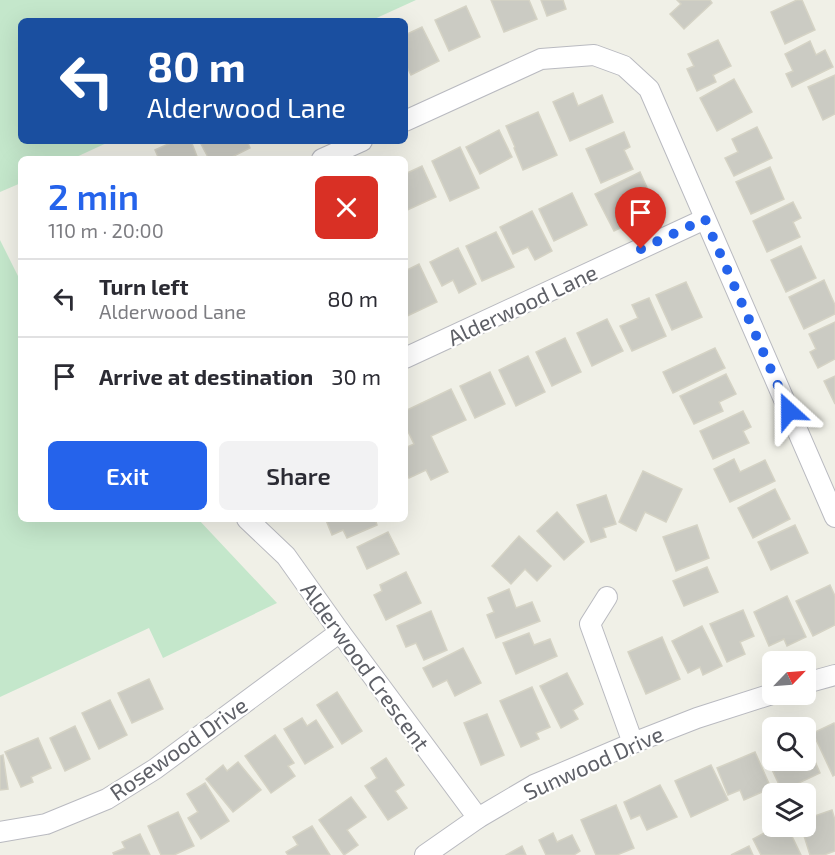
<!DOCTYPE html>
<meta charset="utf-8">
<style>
:root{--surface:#fff;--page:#f2f2f3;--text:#2b2b33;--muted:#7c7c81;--line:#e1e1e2;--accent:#2563eb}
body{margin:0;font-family:"Exo 2",sans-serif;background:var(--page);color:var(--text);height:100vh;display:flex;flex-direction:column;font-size:22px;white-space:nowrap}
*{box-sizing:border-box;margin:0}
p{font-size:20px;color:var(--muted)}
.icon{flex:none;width:33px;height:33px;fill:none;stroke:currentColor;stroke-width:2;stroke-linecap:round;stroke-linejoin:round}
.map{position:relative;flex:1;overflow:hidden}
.panel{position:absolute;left:18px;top:156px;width:390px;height:366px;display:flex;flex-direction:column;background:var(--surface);border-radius:9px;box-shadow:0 6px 24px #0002}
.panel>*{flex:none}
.guide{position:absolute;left:18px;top:18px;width:390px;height:126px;border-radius:9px;box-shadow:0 6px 24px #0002;background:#1a4fa0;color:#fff;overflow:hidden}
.needle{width:39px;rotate:65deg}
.tools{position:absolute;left:762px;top:651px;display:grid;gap:12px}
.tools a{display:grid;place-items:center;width:54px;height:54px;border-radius:9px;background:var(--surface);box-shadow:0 6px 24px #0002;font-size:30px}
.pin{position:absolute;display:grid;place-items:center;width:51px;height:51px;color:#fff;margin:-62px -26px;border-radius:50% 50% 50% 0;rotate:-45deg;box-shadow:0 0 6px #0007}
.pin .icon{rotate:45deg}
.me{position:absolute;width:66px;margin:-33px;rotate:336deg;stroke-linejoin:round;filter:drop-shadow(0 0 4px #0008)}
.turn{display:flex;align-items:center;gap:21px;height:126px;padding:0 30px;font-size:27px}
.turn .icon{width:78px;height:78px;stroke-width:2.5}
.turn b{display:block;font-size:42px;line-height:51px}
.round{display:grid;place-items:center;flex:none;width:63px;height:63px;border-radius:9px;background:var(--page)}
.headline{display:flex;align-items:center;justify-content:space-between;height:102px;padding:0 30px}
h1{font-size:36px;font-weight:600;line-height:45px;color:var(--accent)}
.primary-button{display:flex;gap:12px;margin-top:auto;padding:12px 30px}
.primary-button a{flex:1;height:69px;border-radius:9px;background:var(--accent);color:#fff;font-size:24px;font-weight:600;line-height:69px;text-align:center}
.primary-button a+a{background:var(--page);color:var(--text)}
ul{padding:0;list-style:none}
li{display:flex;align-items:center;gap:18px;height:78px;padding:0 30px;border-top:2px solid var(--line)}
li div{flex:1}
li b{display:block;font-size:22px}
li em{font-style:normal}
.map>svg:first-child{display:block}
</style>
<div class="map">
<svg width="835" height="855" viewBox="0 0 835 855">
<rect width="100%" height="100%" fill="#f0f0e7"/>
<!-- green -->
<g fill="#c4e7cb">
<polygon points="0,0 416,0 370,21 21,21 21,141 111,141 72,159 21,159 21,183 0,192"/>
<polygon points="0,240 21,282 21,519 198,519 277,603 163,658 149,628 0,697"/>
</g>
<!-- building -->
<g fill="#cbcbc3" stroke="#d5d3c5" stroke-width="1.5">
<polygon points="491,0 529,0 537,19 504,32"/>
<polygon points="541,0 563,0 566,9 547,16"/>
<polygon points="677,0 710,0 712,3 684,29 670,14 681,4"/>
<polygon points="797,0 802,0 815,30 785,44 771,12"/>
<polygon points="466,6 480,37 449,51 435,20"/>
<polygon points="422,27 439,61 411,75 405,63 405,35"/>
<polygon points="718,40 731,66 713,75 716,82 697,91 687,69 694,66 688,54"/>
<polygon points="810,41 816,55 825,50 833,67 792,87 786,74 793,71 785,54"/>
<polygon points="835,75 835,114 823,120 808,87"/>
<polygon points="734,79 752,112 717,131 700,98"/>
<polygon points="573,93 578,106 602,95 613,122 570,141 553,102"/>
<polygon points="538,112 557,155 523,170 514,148 515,147 506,126"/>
<polygon points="757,127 772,158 734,176 725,158 738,152 732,139"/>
<polygon points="499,130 512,157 480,174 466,147"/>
<polygon points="624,132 630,147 624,150 633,169 601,183 586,149"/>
<polygon points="175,141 191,141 198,159 159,159 155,150"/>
<polygon points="202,141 247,141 250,148 228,159 209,159 200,142"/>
<polygon points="460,147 479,188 450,201 432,161"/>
<polygon points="422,166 436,197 405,211 405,174"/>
<polygon points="770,167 784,199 751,214 736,182"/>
<polygon points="640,172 649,192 646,193 655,211 614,231 595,194"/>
<polygon points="572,193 587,225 554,241 539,209"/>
<polygon points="793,202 801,218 793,222 800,237 767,252 753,221"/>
<polygon points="532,211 552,251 535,260 528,247 513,254 500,227"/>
<polygon points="496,232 514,267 482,281 466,246"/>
<polygon points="801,246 816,278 786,292 771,260"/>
<polygon points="458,248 476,284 459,293 453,280 442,286 430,262"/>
<polygon points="419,264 437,302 405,317 405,271"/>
<polygon points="824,280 835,305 835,314 804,329 789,297"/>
<polygon points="686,282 702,317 672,330 656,295"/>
<polygon points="649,298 666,336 632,351 620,326 638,318 632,305"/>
<polygon points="607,319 623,351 592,366 577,333"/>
<polygon points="835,322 835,359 818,368 810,352 816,349 809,334"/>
<polygon points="565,338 581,372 552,386 536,352"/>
<polygon points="715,348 725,368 673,393 663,372"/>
<polygon points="528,356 545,392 516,406 499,370"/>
<polygon points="490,372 505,404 475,418 460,386"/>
<polygon points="726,374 736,394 719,402 723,411 694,424 680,396"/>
<polygon points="835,376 835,404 824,381"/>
<polygon points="451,389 466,420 431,436 448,472 431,480 426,470 409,478 405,471 405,448 414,444 405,425 405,411"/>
<polygon points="743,411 751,427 743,431 749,443 713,459 700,431"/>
<polygon points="734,459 740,472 765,460 775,481 730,502 714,469"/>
<polygon points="643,471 682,489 666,522 645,512 636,531 619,522"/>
<polygon points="775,489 790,519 753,538 738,508"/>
<polygon points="606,495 616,524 603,528 606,537 591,542 577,505"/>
<polygon points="557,512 584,542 564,560 537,531"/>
<polygon points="328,519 375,519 377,525 347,538 343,530 332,535 326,520"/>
<polygon points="697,525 709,558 676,571 663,537"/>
<polygon points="795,525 808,553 771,570 758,542"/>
<polygon points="388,532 399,554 367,569 357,547"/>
<polygon points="519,536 551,566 537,581 525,569 511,584 492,566"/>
<polygon points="707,567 718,592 684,606 673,581"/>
<polygon points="406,572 421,603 386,620 374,595 382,591 380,585"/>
<polygon points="830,585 835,596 835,625 813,636 796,601"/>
<polygon points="509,589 516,608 532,602 540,621 496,638 487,615 494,612 488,598"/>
<polygon points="787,596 806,637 787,646 784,639 769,646 754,612"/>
<polygon points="743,610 754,636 740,642 745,654 727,662 710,624"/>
<polygon points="431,611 447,650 424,660 416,643 406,647 397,626"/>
<polygon points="702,626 722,666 703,675 700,667 688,673 672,641"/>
<polygon points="529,633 534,645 550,639 557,656 516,674 503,643"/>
<polygon points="662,637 680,679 646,694 628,652"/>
<polygon points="463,648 481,683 455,696 447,680 433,687 423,668"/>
<polygon points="567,673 583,704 573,710 578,719 561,728 540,686"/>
<polygon points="149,679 163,709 132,723 118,693"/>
<polygon points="532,687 550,727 536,733 539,739 521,747 500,701"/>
<polygon points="337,692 362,731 342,744 317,705"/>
<polygon points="110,700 127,735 99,749 82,713"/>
<polygon points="487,714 504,755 481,765 464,723"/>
<polygon points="302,718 307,726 316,720 333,747 305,764 284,729"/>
<polygon points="834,723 835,726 835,775 833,776 813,733"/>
<polygon points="75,726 90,759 65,771 50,738"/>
<polygon points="275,735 294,763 288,766 295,776 271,793 245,756"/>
<polygon points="38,738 51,768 31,777 33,782 21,787 5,752"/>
<polygon points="806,740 820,773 782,791 769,763 774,760 806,760"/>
<polygon points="755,752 771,788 744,800 740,790 728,795 717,768"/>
<polygon points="3,755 8,789 0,790 0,756"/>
<polygon points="386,758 404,785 395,791 407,808 388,820 365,786 377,778 371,768"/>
<polygon points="238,762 261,790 233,812 206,779 223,765 227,771"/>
<polygon points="711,765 728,800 691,817 675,781"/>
<polygon points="205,783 229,821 201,839 188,818 198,812 187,794"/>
<polygon points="660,785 677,817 647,830 640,815 631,819 624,802"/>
<polygon points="351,797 366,817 347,830 358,845 344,855 319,820"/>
<polygon points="616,805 634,848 617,855 596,855 581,820"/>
<polygon points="832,810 835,820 835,851 824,855 810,855 801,826 806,826 806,819"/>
<polygon points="178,812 194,846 174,855 161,855 148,826"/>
<polygon points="312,826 330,855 288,855 286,852 298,845 293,837"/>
<polygon points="777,826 787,826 801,855 761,855 753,839"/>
<polygon points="553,833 557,842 572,835 580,851 574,855 546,855 539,840"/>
<polygon points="140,834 150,855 114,855 113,853 125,848 122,842"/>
<polygon points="522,846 526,855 506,855"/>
<polygon points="749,846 753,855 731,855"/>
</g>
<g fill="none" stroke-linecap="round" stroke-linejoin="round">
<defs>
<g id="minor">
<polyline points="405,121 541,59 594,55 624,66 649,89 835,517"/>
<polyline points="322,159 362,141"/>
<polyline points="405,358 705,219"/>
<polyline points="247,519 286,556 340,632 478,818"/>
<polyline points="607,597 590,624 633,743"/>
<polyline points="806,683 835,675"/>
<polyline points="0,832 46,824 107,799 155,769 340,632"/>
<polyline points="425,855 478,818 534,785 633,743 697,718 772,694"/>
</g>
</defs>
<!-- minor casing -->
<use href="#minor" stroke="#b9bac0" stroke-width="22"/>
<!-- minor -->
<use href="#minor" stroke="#fff" stroke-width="20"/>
</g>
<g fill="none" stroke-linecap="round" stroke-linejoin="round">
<!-- route -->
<polyline stroke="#2563eb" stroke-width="10" stroke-dasharray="0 18" points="641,249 705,219 789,411"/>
</g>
<g text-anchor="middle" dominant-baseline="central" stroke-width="4.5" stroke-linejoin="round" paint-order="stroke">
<!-- street labels -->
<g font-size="22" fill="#5e6067" stroke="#fff">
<text transform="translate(522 304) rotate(-25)">Alderwood Lane</text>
<text transform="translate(366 666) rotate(54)">Alderwood Crescent</text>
<text transform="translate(178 748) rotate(-35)">Rosewood Drive</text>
<text transform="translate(593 762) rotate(-24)">Sunwood Drive</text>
</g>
</g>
</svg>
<div class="tools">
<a><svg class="needle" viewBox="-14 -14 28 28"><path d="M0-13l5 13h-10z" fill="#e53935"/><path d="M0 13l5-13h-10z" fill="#7c7c81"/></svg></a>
<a><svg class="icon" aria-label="search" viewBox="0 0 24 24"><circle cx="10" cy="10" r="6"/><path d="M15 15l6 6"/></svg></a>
<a><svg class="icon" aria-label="layers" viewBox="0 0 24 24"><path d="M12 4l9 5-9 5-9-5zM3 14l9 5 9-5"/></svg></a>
</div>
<div class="pin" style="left:641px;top:249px;background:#d93025"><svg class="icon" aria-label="arrive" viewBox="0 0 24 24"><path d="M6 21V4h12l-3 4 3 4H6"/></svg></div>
<svg class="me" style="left:789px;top:411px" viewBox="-20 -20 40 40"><path d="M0-17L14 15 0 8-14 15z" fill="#2563eb" stroke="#fff" stroke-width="4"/></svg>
<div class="guide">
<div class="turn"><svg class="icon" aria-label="left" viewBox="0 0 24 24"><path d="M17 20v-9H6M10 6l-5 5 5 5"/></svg><div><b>80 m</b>Alderwood Lane</div></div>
</div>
<section class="panel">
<div class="headline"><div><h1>2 min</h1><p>110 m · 20:00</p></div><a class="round" style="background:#d93025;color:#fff"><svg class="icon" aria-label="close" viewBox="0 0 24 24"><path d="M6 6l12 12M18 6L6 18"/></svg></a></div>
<ul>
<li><svg class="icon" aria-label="left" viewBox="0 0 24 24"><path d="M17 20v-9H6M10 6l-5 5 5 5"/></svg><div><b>Turn left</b><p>Alderwood Lane</p></div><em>80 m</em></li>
<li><svg class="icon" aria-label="arrive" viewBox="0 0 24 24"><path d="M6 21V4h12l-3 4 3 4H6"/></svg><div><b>Arrive at destination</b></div><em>30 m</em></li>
</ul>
<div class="primary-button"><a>Exit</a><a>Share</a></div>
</section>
</div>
